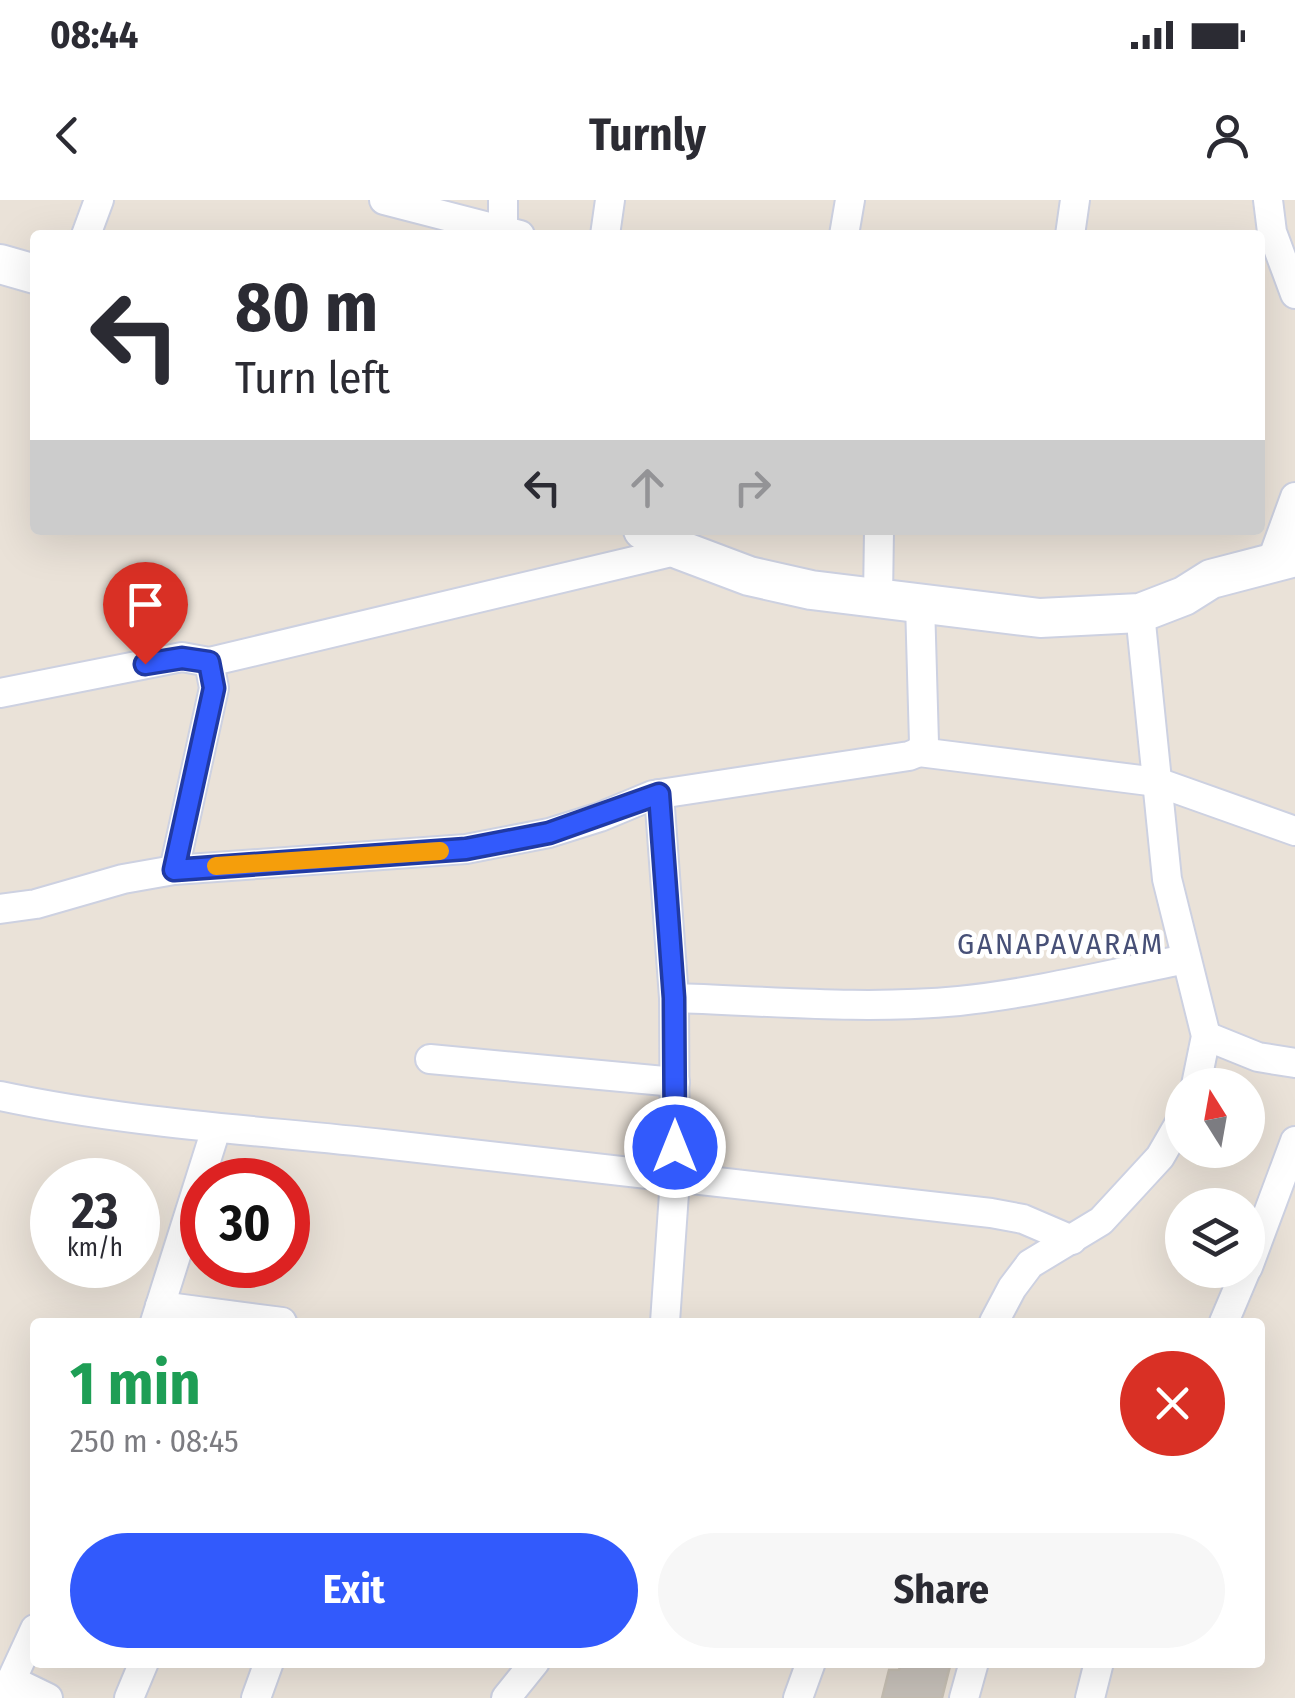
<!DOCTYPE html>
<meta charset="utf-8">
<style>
:root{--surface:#fff;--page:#f7f7f7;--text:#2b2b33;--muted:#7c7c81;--accent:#325afc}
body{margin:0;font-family:"Fira Sans Condensed",sans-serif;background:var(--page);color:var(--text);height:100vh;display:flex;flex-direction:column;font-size:38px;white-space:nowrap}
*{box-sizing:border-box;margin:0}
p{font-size:32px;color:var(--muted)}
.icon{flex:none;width:55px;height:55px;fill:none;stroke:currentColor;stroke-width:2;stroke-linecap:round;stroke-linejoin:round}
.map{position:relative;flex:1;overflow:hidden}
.side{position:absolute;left:30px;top:1118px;width:1235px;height:350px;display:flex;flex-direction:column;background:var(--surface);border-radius:10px;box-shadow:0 10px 40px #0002}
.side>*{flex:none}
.guide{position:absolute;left:30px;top:30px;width:1235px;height:305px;border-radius:10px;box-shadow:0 10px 40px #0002;background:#fff;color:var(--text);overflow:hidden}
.needle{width:65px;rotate:349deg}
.buttons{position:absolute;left:1165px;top:868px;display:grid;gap:20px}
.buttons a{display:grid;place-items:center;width:100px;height:100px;border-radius:50%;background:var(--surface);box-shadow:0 10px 40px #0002;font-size:50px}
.speed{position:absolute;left:30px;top:958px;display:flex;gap:20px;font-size:50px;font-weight:700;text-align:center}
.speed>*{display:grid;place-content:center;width:130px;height:130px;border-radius:50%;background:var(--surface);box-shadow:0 10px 40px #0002;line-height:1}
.speed small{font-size:25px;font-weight:400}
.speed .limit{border:15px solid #d22;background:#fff;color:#111}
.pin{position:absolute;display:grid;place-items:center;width:85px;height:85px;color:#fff;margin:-102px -42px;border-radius:50% 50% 50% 0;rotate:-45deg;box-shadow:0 0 10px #0007}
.pin .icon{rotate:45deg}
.me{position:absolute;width:110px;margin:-55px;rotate:0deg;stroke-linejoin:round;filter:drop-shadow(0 0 8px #0008)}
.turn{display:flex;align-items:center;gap:35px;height:210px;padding:0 40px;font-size:45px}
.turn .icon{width:130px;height:130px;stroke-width:2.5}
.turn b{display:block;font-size:70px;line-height:85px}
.lanes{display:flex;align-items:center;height:95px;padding:0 40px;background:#0003;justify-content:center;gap:50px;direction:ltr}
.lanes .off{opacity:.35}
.round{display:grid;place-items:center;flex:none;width:105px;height:105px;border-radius:52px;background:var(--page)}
.overview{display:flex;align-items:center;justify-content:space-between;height:170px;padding:0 40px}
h1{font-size:60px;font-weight:700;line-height:75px;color:#1e9e55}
.primary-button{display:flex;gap:20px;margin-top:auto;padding:20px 40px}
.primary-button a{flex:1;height:115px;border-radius:60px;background:var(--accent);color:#fff;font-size:40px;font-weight:700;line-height:115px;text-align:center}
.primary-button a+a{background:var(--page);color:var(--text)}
.status{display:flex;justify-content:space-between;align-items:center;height:70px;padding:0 50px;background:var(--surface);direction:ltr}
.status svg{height:28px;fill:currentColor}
header{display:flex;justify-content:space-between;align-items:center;height:130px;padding:0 40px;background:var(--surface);font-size:45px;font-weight:700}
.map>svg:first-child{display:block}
</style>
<div class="status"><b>08:44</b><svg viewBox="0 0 49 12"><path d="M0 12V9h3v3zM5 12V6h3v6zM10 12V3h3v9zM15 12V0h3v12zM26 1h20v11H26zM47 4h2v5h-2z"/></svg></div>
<header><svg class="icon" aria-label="back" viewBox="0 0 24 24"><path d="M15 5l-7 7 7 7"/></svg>Turnly<svg class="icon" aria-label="person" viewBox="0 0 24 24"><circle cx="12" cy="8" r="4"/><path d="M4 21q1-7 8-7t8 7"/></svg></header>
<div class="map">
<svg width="1295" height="1498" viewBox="0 0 1295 1498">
<rect width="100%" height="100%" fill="#eae2d8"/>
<!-- building -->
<polygon fill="#c5bfb8" stroke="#c5beb2" stroke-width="2.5" points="901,1462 951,1462 942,1498 882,1498 889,1470 899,1470"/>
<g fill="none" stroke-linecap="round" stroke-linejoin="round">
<defs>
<g id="street">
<polyline points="384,0 520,35"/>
<polyline points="503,0 503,31"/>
<polyline points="1268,0 1272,32 1295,94"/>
<polyline points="86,35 99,0"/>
<polyline points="605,35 610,0"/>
<polyline points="844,35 850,0"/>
<polyline points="1070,35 1075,0"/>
<polyline points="1271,363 1295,297"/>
<polyline points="878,398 879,330"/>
<polyline points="1140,413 1167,679 1206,836 1196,885"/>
<polyline points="0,493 182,457 209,462 680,350"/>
<polyline points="919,552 1157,582 1295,631"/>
<polyline points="659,594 674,798 675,979 665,1122"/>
<polyline points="174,670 214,488 209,462"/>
<polyline points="0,709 36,704 123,679 174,670 466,649 549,633 600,617 653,595 909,556 919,552 924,543 920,403"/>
<path d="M674,798C768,801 865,810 959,801C1035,793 1111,774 1186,759"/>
<polyline points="1206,836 1258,857 1295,863"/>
<polyline points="430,859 675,882"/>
<path d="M0,896C126,923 255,930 383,944C586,966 788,991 991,1013L1023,1019L1072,1040"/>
<polyline points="1248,1067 1295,941"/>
<polyline points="160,1106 282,1122"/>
<polyline points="155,1122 216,929"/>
<polyline points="994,1122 1012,1088 1030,1064 1101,1021 1160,957 1182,919"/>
<polyline points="1224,1122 1246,1070"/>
<polyline points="11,1480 48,1498"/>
<polyline points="3,1498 35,1429"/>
<polyline points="129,1498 144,1462"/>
<polyline points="256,1498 269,1462"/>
<polyline points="506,1498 535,1462"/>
<polyline points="798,1498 811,1462"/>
<polyline points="964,1498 974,1462"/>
<polyline points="1090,1498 1099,1462"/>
</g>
<g id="secondary">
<polyline points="0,64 35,74"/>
<polyline points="643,330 680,350 749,376 811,390 1040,418 1140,413 1184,396 1211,379 1295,357"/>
</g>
</defs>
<!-- street casing -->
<use href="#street" stroke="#cdd1e1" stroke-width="32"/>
<!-- secondary casing -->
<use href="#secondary" stroke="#cdd1e1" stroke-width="42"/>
<!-- street -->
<use href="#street" stroke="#fff" stroke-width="28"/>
<!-- secondary -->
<use href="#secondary" stroke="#fff" stroke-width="38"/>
</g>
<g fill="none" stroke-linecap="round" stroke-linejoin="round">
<defs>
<polyline id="route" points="145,464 182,458 209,462 214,488 174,670 466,649 549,633 659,594 674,798 675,947"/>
</defs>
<!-- route casing -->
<use href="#route" stroke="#203aa4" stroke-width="25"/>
<!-- route -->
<use href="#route" stroke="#325afc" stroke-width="18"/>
<!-- slow -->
<polyline stroke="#f59e0b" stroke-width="18" points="216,666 440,651"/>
</g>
<g text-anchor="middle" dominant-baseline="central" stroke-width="9" stroke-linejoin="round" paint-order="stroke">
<!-- quarter labels -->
<g font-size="30" letter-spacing="2.5" fill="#475077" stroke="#fff">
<text x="1061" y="744">GANAPAVARAM</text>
</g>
</g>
</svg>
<div class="buttons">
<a><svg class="needle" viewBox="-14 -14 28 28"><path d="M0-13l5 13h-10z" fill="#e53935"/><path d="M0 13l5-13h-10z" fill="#7c7c81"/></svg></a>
<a><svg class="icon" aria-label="layers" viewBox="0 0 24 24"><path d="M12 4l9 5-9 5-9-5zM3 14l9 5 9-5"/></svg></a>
</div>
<div class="speed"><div>23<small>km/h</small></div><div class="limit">30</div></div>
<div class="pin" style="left:145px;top:464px;background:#d93025"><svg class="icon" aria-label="arrive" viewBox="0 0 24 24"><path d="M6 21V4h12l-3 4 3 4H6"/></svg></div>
<svg class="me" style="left:675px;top:947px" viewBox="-20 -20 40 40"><circle r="17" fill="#325afc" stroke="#fff" stroke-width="3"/><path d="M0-11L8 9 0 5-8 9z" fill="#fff"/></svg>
<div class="guide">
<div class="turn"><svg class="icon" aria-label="left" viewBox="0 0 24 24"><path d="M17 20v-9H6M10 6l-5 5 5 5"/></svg><div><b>80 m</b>Turn left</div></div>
<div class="lanes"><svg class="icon" aria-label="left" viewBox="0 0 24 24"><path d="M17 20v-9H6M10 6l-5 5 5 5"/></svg><svg class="icon off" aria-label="ahead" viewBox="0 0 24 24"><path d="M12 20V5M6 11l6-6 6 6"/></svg><svg class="icon off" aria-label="right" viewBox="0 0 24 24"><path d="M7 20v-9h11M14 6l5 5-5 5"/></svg></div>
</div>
<section class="side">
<div class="overview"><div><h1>1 min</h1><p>250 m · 08:45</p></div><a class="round" style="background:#d93025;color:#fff"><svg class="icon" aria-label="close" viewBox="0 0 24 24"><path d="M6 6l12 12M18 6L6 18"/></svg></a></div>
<div class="primary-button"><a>Exit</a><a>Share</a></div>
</section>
</div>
